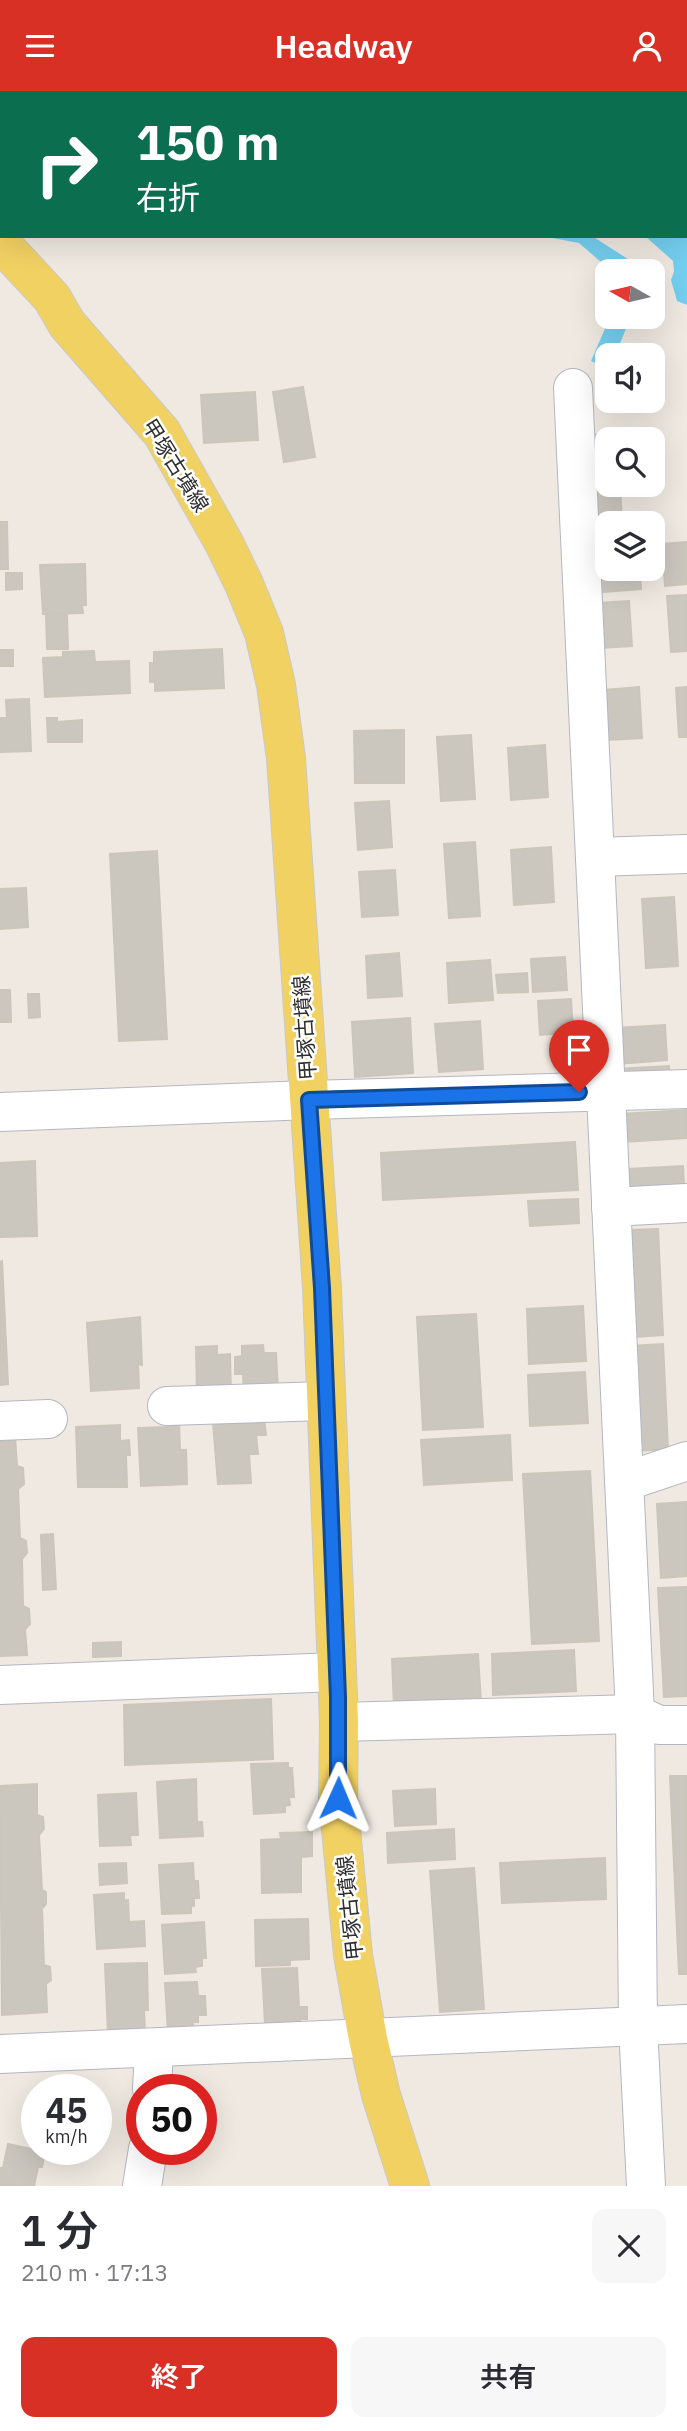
<!DOCTYPE html>
<html lang="ja">
<meta charset="utf-8">
<style>
:root{--surface:#fff;--page:#f7f7f7;--text:#2b2b33;--muted:#7c7c81;--accent:#d93025}
body{margin:0;font-family:"IBM Plex Sans","Noto Sans JP",sans-serif;background:var(--page);color:var(--text);height:100vh;display:flex;flex-direction:column;font-size:26px;white-space:nowrap}
*{box-sizing:border-box;margin:0}
p{font-size:23px;color:var(--muted)}
.icon{flex:none;width:38px;height:38px;fill:none;stroke:currentColor;stroke-width:2;stroke-linecap:round;stroke-linejoin:round}
.map{position:relative;height:2095px;overflow:hidden}
.panel{display:flex;flex-direction:column;background:var(--surface);flex:1}
.panel>*{flex:none}
.top-card{position:absolute;left:0px;top:0px;width:688px;height:147px;box-shadow:0 7px 28px #0002;background:#0b6e4f;color:#fff;overflow:hidden}
.needle{width:46px;rotate:278deg}
.fabs{position:absolute;left:595px;top:168px;display:grid;gap:14px}
.fabs a{display:grid;place-items:center;width:70px;height:70px;border-radius:14px;background:var(--surface);box-shadow:0 7px 28px #0002;font-size:35px}
.speed{position:absolute;left:21px;top:1983px;display:flex;gap:14px;font-size:35px;font-weight:700;text-align:center}
.speed>*{display:grid;place-content:center;width:91px;height:91px;border-radius:50%;background:var(--surface);box-shadow:0 7px 28px #0002;line-height:1}
.speed small{font-size:18px;font-weight:400}
.speed .limit{border:10px solid #d22;background:#fff;color:#111}
.pin{position:absolute;display:grid;place-items:center;width:60px;height:60px;color:#fff;margin:-72px -30px;border-radius:50% 50% 50% 0;rotate:-45deg;box-shadow:0 0 7px #0007}
.pin .icon{rotate:45deg}
.me{position:absolute;width:77px;margin:-38px;rotate:1deg;stroke-linejoin:round;filter:drop-shadow(0 0 5px #0008)}
.turn{display:flex;align-items:center;gap:24px;height:147px;padding:0 21px;font-size:32px}
.turn .icon{width:91px;height:91px;stroke-width:2.5}
.turn b{display:block;font-size:49px;line-height:60px}
.round{display:grid;place-items:center;flex:none;width:74px;height:74px;border-radius:14px;background:var(--page)}
.overview{display:flex;align-items:center;justify-content:space-between;height:119px;padding:0 21px}
h1{font-size:42px;font-weight:600;line-height:52px}
.primary-button{display:flex;gap:14px;margin-top:auto;padding:14px 21px}
.primary-button a{flex:1;height:80px;border-radius:14px;background:var(--accent);color:#fff;font-size:28px;font-weight:600;line-height:80px;text-align:center}
.primary-button a+a{background:var(--page);color:var(--text)}
header{display:flex;justify-content:space-between;align-items:center;height:91px;padding:0 21px;background:var(--accent);color:#fff;font-size:32px;font-weight:600}
.map>svg:first-child{display:block}
</style>
<header><svg class="icon" aria-label="menu" viewBox="0 0 24 24"><path d="M4 6h16M4 12h16M4 18h16"/></svg>Headway<svg class="icon" aria-label="person" viewBox="0 0 24 24"><circle cx="12" cy="8" r="4"/><path d="M4 21q1-7 8-7t8 7"/></svg></header>
<div class="map">
<svg width="687" height="2095" viewBox="0 0 687 2095">
<rect width="100%" height="100%" fill="#efe9e1"/>
<!-- water -->
<g fill="#75cff0">
<polygon points="0,0 269,0 281,2 2,2 2,64"/>
<polygon points="686,103 687,104 687,214 677,210 671,189 674,180 673,170 645,145 686,145"/>
<polygon points="542,145 592,145 631,170 649,173 652,180 609,178 579,152"/>
<polygon points="610,226 631,226 615,264 607,264 607,278 591,270"/>
</g>
<!-- building -->
<g fill="#cbc7bf" stroke="#cbc5ba" stroke-width="2">
<polygon points="303,296 315,366 284,371 273,301"/>
<polygon points="255,301 258,349 204,352 201,304"/>
<polygon points="605,343 607,370 582,372 580,345"/>
<polygon points="607,376 607,394 620,394 622,432 587,435 583,377"/>
<polygon points="0,431 7,431 8,478 0,478"/>
<polygon points="687,451 687,493 665,495 662,453"/>
<polygon points="607,461 607,478 640,478 641,498 591,502 589,462"/>
<polygon points="85,473 86,514 82,514 83,522 43,523 40,474"/>
<polygon points="6,482 22,482 22,498 6,499"/>
<polygon points="687,504 687,560 671,561 667,505"/>
<polygon points="629,510 632,555 600,557 597,512"/>
<polygon points="46,523 67,523 68,558 47,558"/>
<polygon points="222,558 224,597 155,600 155,591 150,591 150,572 154,572 154,561"/>
<rect x="0" y="559" width="13" height="16"/>
<polygon points="94,560 95,571 129,570 130,602 45,606 43,567 63,566 63,561"/>
<polygon points="639,596 642,647 607,649 604,599"/>
<polygon points="687,596 687,646 679,646 676,597"/>
<polygon points="29,608 31,660 0,661 0,627 7,627 6,609"/>
<polygon points="47,627 57,627 57,631 82,629 82,651 48,651"/>
<polygon points="404,639 404,692 355,692 354,640"/>
<polygon points="471,644 475,708 441,710 437,646"/>
<polygon points="545,654 548,706 511,709 508,657"/>
<polygon points="389,710 392,756 358,759 355,712"/>
<polygon points="475,751 480,825 449,827 444,753"/>
<polygon points="551,756 554,811 514,814 511,759"/>
<polygon points="157,760 167,948 119,950 110,763"/>
<polygon points="395,779 398,824 362,826 359,781"/>
<polygon points="26,797 28,836 0,838 0,798"/>
<polygon points="674,806 678,875 646,877 642,808"/>
<polygon points="399,862 402,905 368,907 366,865"/>
<polygon points="565,866 567,899 533,901 531,868"/>
<polygon points="490,869 493,909 449,912 447,872"/>
<polygon points="527,882 528,901 498,902 496,884"/>
<polygon points="0,899 10,899 11,931 0,931"/>
<polygon points="28,903 39,903 40,926 29,927"/>
<polygon points="571,908 573,941 540,944 538,910"/>
<polygon points="410,927 413,982 355,986 352,931"/>
<polygon points="480,930 483,978 439,981 435,933"/>
<polygon points="665,934 667,969 618,973 616,937"/>
<polygon points="669,975 670,991 617,995 616,978"/>
<polygon points="687,1019 687,1047 623,1051 621,1023"/>
<polygon points="575,1051 578,1099 383,1109 381,1062"/>
<polygon points="35,1070 37,1145 0,1146 0,1072"/>
<polygon points="683,1075 684,1094 630,1097 628,1078"/>
<polygon points="578,1108 579,1132 530,1135 528,1110"/>
<polygon points="658,1138 663,1244 634,1246 629,1139"/>
<polygon points="2,1170 8,1293 0,1294 0,1171"/>
<polygon points="583,1215 586,1270 529,1273 527,1218"/>
<polygon points="476,1223 483,1336 423,1339 417,1226"/>
<polygon points="140,1226 142,1274 138,1273 139,1297 91,1300 87,1232"/>
<polygon points="663,1253 668,1358 636,1360 630,1255"/>
<polygon points="263,1254 264,1262 276,1262 278,1299 244,1301 243,1283 235,1283 235,1266 242,1265 242,1255"/>
<polygon points="217,1255 217,1264 230,1263 231,1303 197,1303 196,1256"/>
<polygon points="585,1281 588,1332 530,1335 528,1284"/>
<polygon points="264,1327 266,1344 256,1344 258,1363 249,1363 251,1392 218,1393 213,1332"/>
<polygon points="166,1331 179,1331 180,1359 186,1359 187,1393 141,1395 138,1337 167,1336"/>
<polygon points="120,1334 120,1350 129,1349 130,1364 126,1364 127,1396 78,1396 76,1336"/>
<polygon points="510,1344 512,1389 424,1394 421,1349"/>
<polygon points="15,1345 17,1375 23,1377 24,1393 18,1398 20,1447 26,1450 27,1462 22,1468 23,1515 29,1518 30,1533 25,1538 27,1564 0,1565 0,1346"/>
<polygon points="590,1380 599,1550 532,1553 523,1383"/>
<polygon points="687,1411 687,1485 661,1487 657,1413"/>
<polygon points="53,1443 56,1498 43,1499 41,1444"/>
<polygon points="687,1496 687,1605 664,1606 658,1497"/>
<polygon points="121,1551 121,1565 93,1566 93,1552"/>
<polygon points="574,1559 576,1600 493,1604 492,1563"/>
<polygon points="478,1563 481,1612 394,1616 392,1568"/>
<polygon points="271,1608 273,1668 125,1674 124,1614"/>
<polygon points="288,1672 288,1677 292,1677 294,1706 289,1706 290,1714 285,1715 285,1721 254,1723 251,1673"/>
<polygon points="670,1685 687,1685 687,1883 679,1883"/>
<polygon points="196,1688 197,1731 202,1731 203,1745 160,1747 157,1691"/>
<polygon points="37,1693 37,1724 43,1726 44,1738 39,1744 42,1799 46,1801 46,1813 42,1818 44,1874 50,1876 51,1889 46,1893 47,1921 2,1924 0,1695"/>
<polygon points="435,1698 436,1733 395,1735 393,1700"/>
<polygon points="136,1702 138,1744 130,1744 131,1754 100,1755 98,1704"/>
<polygon points="454,1738 455,1768 388,1772 387,1742"/>
<polygon points="312,1741 312,1765 301,1766 301,1801 262,1802 261,1749 281,1748 280,1742"/>
<polygon points="605,1767 606,1808 502,1812 500,1772"/>
<polygon points="126,1772 127,1792 100,1794 99,1773"/>
<polygon points="193,1772 194,1790 198,1790 199,1807 194,1807 194,1815 191,1815 191,1822 162,1823 159,1774"/>
<polygon points="474,1777 484,1918 440,1921 430,1780"/>
<polygon points="124,1802 124,1810 128,1809 129,1831 144,1830 145,1855 97,1858 94,1804"/>
<polygon points="308,1828 309,1868 290,1869 290,1874 256,1875 255,1829"/>
<polygon points="204,1831 206,1867 202,1867 202,1875 195,1876 196,1881 165,1883 162,1834"/>
<polygon points="147,1872 148,1919 144,1919 145,1942 108,1943 105,1873"/>
<polygon points="297,1877 299,1916 307,1916 307,1928 300,1928 300,1932 265,1933 262,1878"/>
<polygon points="197,1891 198,1905 205,1905 206,1924 198,1924 198,1931 193,1931 193,1942 168,1942 165,1892"/>
<polygon points="8,2053 45,2061 42,2076 38,2076 34,2095 0,2095 0,2077 3,2077"/>
</g>
<g fill="none" stroke-linecap="round" stroke-linejoin="round">
<defs>
<g id="minor">
<polyline points="573,297 635,1623 638,1935 646,2095"/>
<polyline points="595,766 687,763"/>
<polyline points="0,1021 309,1009 687,998"/>
<polyline points="611,1116 687,1112"/>
<polyline points="167,1315 325,1310"/>
<polyline points="0,1330 48,1328"/>
<polyline points="624,1391 687,1370"/>
<polyline points="0,1594 337,1581"/>
<polyline points="339,1631 635,1623 659,1634 687,1634"/>
<polyline points="0,1963 687,1933"/>
<polyline points="152,1998 154,1958"/>
<polyline points="142,2095 148,2058"/>
</g>
<polyline id="major" points="0,151 52,207 67,233 162,342 224,452 244,493 264,542 276,594 286,667 322,1197 339,1631 338,1707 353,1864 368,1948 381,2004 410,2095"/>
</defs>
<!-- minor casing -->
<use href="#minor" stroke="#b4b7c1" stroke-width="40"/>
<!-- major casing -->
<use href="#major" stroke="#c9c9c9" stroke-width="40"/>
<!-- minor -->
<use href="#minor" stroke="#fff" stroke-width="38"/>
<!-- major -->
<use href="#major" stroke="#f2d163" stroke-width="38"/>
</g>
<g fill="none" stroke-linecap="round" stroke-linejoin="round">
<defs>
<polyline id="route" points="338,1707 338,1606 322,1197 309,1009 579,1001"/>
</defs>
<!-- route casing -->
<use href="#route" stroke="#114b97" stroke-width="18"/>
<!-- route -->
<use href="#route" stroke="#1a73e8" stroke-width="12"/>
</g>
<g text-anchor="middle" dominant-baseline="central" stroke-width="5" stroke-linejoin="round" paint-order="stroke">
<!-- street labels -->
<g font-size="21" fill="#2e2e2e" stroke="#fff">
<text transform="translate(176 374) rotate(58)">甲塚古墳線</text>
<text transform="translate(304 937) rotate(-94)">甲塚古墳線</text>
<text transform="translate(349 1817) rotate(-96)">甲塚古墳線</text>
</g>
</g>
</svg>
<div class="fabs">
<a><svg class="needle" viewBox="-14 -14 28 28"><path d="M0-13l5 13h-10z" fill="#e53935"/><path d="M0 13l5-13h-10z" fill="#7c7c81"/></svg></a>
<a><svg class="icon" aria-label="sound" viewBox="0 0 24 24"><path d="M4 9h4l5-4v14l-5-4H4zM17 9q2 3 0 6"/></svg></a>
<a><svg class="icon" aria-label="search" viewBox="0 0 24 24"><circle cx="10" cy="10" r="6"/><path d="M15 15l6 6"/></svg></a>
<a><svg class="icon" aria-label="layers" viewBox="0 0 24 24"><path d="M12 4l9 5-9 5-9-5zM3 14l9 5 9-5"/></svg></a>
</div>
<div class="speed"><div>45<small>km/h</small></div><div class="limit">50</div></div>
<div class="pin" style="left:579px;top:1001px;background:#d93025"><svg class="icon" aria-label="arrive" viewBox="0 0 24 24"><path d="M6 21V4h12l-3 4 3 4H6"/></svg></div>
<svg class="me" style="left:338px;top:1707px" viewBox="-20 -20 40 40"><path d="M0-17L14 15 0 8-14 15z" fill="#1a73e8" stroke="#fff" stroke-width="4"/></svg>
<div class="top-card">
<div class="turn"><svg class="icon" aria-label="right" viewBox="0 0 24 24"><path d="M7 20v-9h11M14 6l5 5-5 5"/></svg><div><b>150 m</b>右折</div></div>
</div>
</div>
<section class="panel">
<div class="overview"><div><h1>1 分</h1><p>210 m · 17:13</p></div><a class="round"><svg class="icon" aria-label="close" viewBox="0 0 24 24"><path d="M6 6l12 12M18 6L6 18"/></svg></a></div>
<div class="primary-button"><a>終了</a><a>共有</a></div>
</section>
